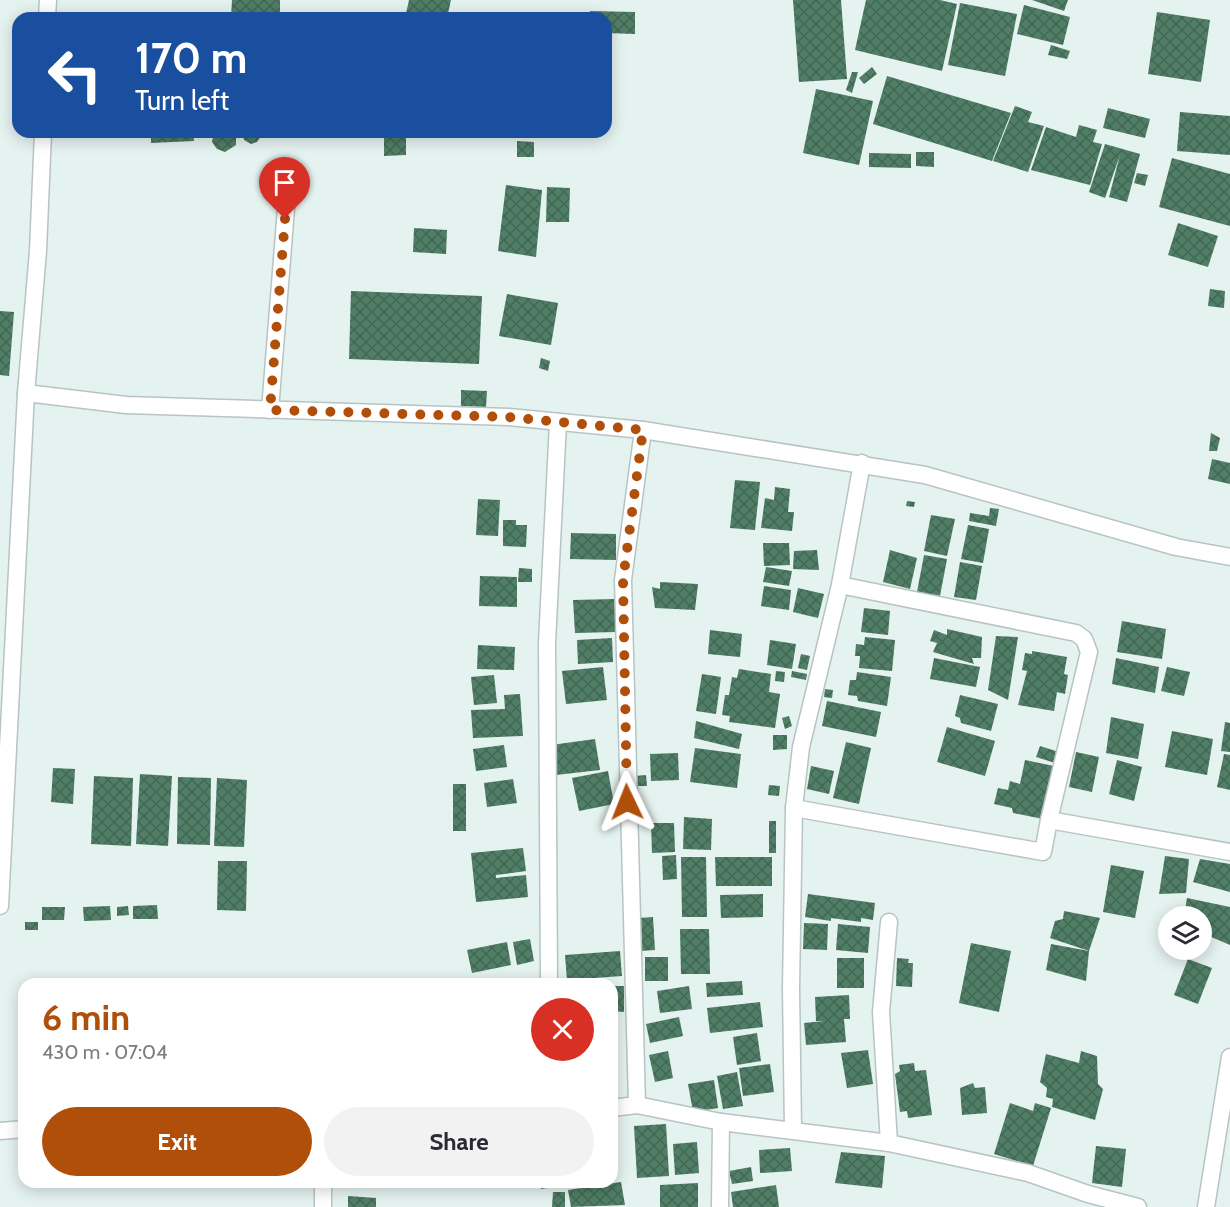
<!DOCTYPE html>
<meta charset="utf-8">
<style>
:root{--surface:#fff;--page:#f2f2f3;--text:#2b2b33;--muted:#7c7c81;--accent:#b04f0a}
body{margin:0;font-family:Cabin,sans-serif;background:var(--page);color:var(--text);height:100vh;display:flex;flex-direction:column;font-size:22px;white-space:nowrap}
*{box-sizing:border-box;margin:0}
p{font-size:20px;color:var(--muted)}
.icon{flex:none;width:33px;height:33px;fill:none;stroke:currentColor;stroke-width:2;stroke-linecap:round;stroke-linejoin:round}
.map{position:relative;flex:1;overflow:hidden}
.details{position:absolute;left:18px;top:978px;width:600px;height:210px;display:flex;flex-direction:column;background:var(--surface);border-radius:18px;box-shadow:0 3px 15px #0003}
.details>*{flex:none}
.guide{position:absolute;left:12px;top:12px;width:600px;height:126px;border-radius:18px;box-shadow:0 3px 15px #0003;background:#1a4fa0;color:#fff;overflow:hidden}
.controls{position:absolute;left:1158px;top:906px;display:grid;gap:12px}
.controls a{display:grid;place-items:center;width:54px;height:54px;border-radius:50%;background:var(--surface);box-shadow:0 3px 15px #0003;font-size:30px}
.pin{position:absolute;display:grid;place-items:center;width:51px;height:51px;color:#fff;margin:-62px -26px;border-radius:50% 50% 50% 0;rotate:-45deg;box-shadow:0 0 6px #0007}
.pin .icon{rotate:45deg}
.me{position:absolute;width:66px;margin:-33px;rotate:358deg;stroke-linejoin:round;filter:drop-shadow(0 0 4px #0008)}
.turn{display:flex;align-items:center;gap:21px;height:126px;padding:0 24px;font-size:27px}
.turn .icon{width:78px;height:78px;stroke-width:2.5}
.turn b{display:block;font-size:42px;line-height:51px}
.round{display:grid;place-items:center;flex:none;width:63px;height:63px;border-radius:32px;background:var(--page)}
.overview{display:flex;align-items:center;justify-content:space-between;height:102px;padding:0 24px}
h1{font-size:36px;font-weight:700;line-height:45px;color:var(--accent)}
.primary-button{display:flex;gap:12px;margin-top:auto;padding:12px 24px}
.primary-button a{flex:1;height:69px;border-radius:36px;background:var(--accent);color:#fff;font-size:24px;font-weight:700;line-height:69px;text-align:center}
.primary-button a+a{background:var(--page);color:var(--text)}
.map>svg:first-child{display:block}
</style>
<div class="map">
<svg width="1230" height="1207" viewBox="0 0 1230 1207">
<defs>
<pattern id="building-cross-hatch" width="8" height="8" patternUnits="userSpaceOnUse" patternTransform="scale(1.5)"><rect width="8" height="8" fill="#507e66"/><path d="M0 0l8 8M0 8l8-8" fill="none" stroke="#426754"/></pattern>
</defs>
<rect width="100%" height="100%" fill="#e4f2f0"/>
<!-- building -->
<g fill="url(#building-cross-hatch)">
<polygon points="232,0 280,0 280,18 231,18"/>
<polygon points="409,0 451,0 447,18 405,18"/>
<polygon points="793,0 841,0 847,79 799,82"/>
<polygon points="866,0 940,0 957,4 942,71 855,50"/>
<polygon points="1032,0 1068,0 1064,11"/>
<polygon points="960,3 1017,14 1005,76 948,65"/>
<polygon points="1024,5 1070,17 1063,45 1017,34"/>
<polygon points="590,11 635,12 635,34 606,33 606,18 589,18"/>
<polygon points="525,12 556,14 556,18 525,18"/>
<polygon points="1157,12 1210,20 1201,82 1148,74"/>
<polygon points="1051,45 1070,51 1067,59 1048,55"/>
<polygon points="872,67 877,74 864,84 859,78"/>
<polygon points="852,72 858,72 852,93 846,90"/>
<polygon points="887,76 1011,113 992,161 873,124"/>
<polygon points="816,89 873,101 859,165 803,153"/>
<polygon points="1015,106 1032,112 1028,122 1044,126 1028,172 993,161"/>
<polygon points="1108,108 1150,119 1145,138 1103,128"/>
<polygon points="1180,112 1230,116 1230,155 1177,151"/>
<polygon points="1079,125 1097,130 1093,142 1102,144 1090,185 1031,170 1046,127 1076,137"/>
<polygon points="151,132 193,132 194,141 151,143"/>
<polygon points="214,132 236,132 236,145 225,152 217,149 212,142"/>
<polygon points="242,132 262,132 263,133 257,142 251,144 244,140"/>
<polygon points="384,137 406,137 406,155 384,156"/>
<polygon points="517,141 534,142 534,157 517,157"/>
<polygon points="1105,144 1140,154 1127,202 1109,197 1120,155 1105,198 1089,192"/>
<polygon points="916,152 934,152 934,167 916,166"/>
<polygon points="869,153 911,154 911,168 869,167"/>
<polygon points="1172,158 1230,174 1230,226 1159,207"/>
<polygon points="1137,173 1148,175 1145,186 1134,183"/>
<polygon points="506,185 542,190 536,257 498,251"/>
<polygon points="547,187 570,188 569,222 546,222"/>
<polygon points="1178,223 1218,236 1208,267 1168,255"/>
<polygon points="414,228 447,230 446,254 413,252"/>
<polygon points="1210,289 1225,291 1224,308 1208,306"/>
<polygon points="351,291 482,296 479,364 349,359"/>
<polygon points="507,294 558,303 551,345 499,336"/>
<polygon points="0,311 14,312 9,376 0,375"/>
<polygon points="541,358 550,361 548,371 539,368"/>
<polygon points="461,390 487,391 486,407 461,406"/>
<polygon points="1211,433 1220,438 1217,451 1209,451"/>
<polygon points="1212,459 1230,463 1230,484 1208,479"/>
<polygon points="735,480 760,482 755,530 730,528"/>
<polygon points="775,487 790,489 788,512 794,512 792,531 761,528 765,498 774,500"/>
<polygon points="478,499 500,500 498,536 476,535"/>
<polygon points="907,501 915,502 914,507 906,506"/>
<polygon points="990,508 999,509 996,526 969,521 970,513 989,516"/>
<polygon points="931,515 955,519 947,556 924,551"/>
<polygon points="503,520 516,520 516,525 527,525 526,547 503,546"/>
<polygon points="968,525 989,529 983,563 961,559"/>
<polygon points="571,533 616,534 616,560 570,559"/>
<polygon points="763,543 789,543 790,565 764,566"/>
<polygon points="817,550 819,570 793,569 794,551"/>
<polygon points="890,550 917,558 910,589 883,582"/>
<polygon points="924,555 947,559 940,596 917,592"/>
<polygon points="960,562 982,566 976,600 954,597"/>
<polygon points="766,567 792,571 789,586 763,582"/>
<polygon points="519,568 532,569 532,582 518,582"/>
<polygon points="480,576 517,577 517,607 479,606"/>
<polygon points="660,582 698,584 695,610 655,608 652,587 660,589"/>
<polygon points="764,586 791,590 789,610 761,606"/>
<polygon points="798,588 824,594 818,618 793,612"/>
<polygon points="615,599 616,632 575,633 573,600"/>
<polygon points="864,608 890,611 888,635 861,632"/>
<polygon points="1122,621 1166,629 1162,659 1117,652"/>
<polygon points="947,629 982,637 981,658 972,658 974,664 933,652 937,643 930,641 934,630 947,635"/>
<polygon points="710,630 742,634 740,657 708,654"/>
<polygon points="996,636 1018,637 1008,700 988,690"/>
<polygon points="865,637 895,640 892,671 859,668 860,656 855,656 856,644 864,645"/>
<polygon points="612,638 613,662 578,664 577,640"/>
<polygon points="770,640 796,644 792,669 767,665"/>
<polygon points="478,645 515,647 514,670 477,669"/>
<polygon points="1032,651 1067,657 1064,674 1068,675 1065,694 1057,692 1054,711 1018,705 1027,671 1022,670 1025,653 1032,654"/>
<polygon points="801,654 810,656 807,670 798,668"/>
<polygon points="934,658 980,667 976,687 930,679"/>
<polygon points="1116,658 1159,667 1155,693 1112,684"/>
<polygon points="603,667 607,700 566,704 562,671"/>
<polygon points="1167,667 1190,672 1184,696 1161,691"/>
<polygon points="739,669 771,674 769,692 780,694 775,728 729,722 730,716 722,715 725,695 729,695 732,677 737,678"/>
<polygon points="776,671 785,672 784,682 775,681"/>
<polygon points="792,671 807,674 806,680 791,677"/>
<polygon points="857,672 891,677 887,706 858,701 857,696 848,695 850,680 856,680"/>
<polygon points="702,674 721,677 716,714 696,711"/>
<polygon points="494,675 497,703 474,705 471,677"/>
<polygon points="825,689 833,690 832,698 824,697"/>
<polygon points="520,694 523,736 473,738 471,710 505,709 504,695"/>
<polygon points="960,695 998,704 991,731 961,723 960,718 955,716"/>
<polygon points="827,701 881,712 876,737 822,726"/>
<polygon points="789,716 792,726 785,729 782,718"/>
<polygon points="1111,717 1144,724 1138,759 1106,753"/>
<polygon points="696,721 742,734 739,749 694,738"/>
<polygon points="1225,722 1230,723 1230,752 1221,751"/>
<polygon points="947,727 995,741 985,776 937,762"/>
<polygon points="1172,731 1213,739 1207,775 1165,767"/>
<polygon points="773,735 787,735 787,749 773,750"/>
<polygon points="595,739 600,770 556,775 551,745"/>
<polygon points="846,742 871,748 859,804 833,798"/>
<polygon points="504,745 507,767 476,771 473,749"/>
<polygon points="1040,746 1059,752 1055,763 1036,757"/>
<polygon points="695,748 741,754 737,788 690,782"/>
<polygon points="1076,752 1099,757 1092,792 1069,787"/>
<polygon points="678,753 679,780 651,781 650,754"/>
<polygon points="1224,754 1230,755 1230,790 1217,787"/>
<polygon points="1025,760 1054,766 1043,819 1013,813 1012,808 994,804 998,788 1008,790 1010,781 1020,784"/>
<polygon points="1117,760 1142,767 1134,801 1109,794"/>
<polygon points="811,766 834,771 829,794 807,789"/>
<polygon points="53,768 75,769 73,804 51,802"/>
<polygon points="608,771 614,804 579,811 572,778"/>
<polygon points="140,774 172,776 168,846 136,844"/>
<polygon points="646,775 647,786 634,786 634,776"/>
<polygon points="94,776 133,778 131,846 91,844"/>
<polygon points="178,777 211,778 210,845 177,844"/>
<polygon points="217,778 247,780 244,847 214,846"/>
<polygon points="513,779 517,803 487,807 484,783"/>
<rect x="453" y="784" width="13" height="47"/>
<polygon points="769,785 780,786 779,796 768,795"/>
<polygon points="684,817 712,819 711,850 683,849"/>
<rect x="769" y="821" width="7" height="32"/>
<polygon points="651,823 674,823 675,852 652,853"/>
<polygon points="523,848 526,871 496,875 496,878 526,875 528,897 476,902 471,853"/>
<polygon points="676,855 677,879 663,880 662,856"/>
<polygon points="1165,856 1189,859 1186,893 1159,894"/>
<polygon points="681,857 706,857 707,917 682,917"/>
<polygon points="715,857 772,857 772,886 716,886"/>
<polygon points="1200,859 1230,864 1230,892 1193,882"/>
<polygon points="218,861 247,861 246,911 217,910"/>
<polygon points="1111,865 1144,871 1135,918 1103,912"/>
<polygon points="763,894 763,917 721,918 720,895"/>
<polygon points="808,894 875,903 873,920 861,918 861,922 831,918 831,921 805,917"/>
<polygon points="1187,898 1230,907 1230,945 1202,933 1202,916 1184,916"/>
<polygon points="157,905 158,919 133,919 133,906"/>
<polygon points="110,906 111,920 84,921 83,907"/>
<polygon points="128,906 129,915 117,916 117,907"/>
<polygon points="42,907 65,907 64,920 42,920"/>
<polygon points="1064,911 1100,918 1089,951 1050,938 1055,921 1063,919"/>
<polygon points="653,917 655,950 640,951 638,918"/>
<rect x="25" y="922" width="13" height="8"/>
<polygon points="804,923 828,924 827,950 803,949"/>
<polygon points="838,924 870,927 868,953 836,950"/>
<polygon points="680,929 709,929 710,974 681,974"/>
<polygon points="530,939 534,961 517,965 513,942"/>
<polygon points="507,942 511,965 472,973 467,950"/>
<polygon points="971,943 1011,951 999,1012 959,1003"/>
<polygon points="1051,944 1089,951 1086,981 1046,970"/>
<polygon points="620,951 622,976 567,980 565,955"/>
<rect x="645" y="957" width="23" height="24"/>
<rect x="837" y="958" width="27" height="30"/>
<polygon points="897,958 909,959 908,963 913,963 912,987 896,986"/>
<polygon points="1188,959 1212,968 1198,1004 1174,995"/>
<polygon points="742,981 743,995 707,997 706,983"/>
<polygon points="612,986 624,986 624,1012 612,1011"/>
<polygon points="689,986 692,1009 660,1013 657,991"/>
<polygon points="849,995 850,1019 844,1019 846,1042 806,1045 804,1023 824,1021 816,1021 815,997"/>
<polygon points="760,1002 763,1027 710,1033 707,1008"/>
<polygon points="679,1017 683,1036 650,1043 646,1024"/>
<polygon points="757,1033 761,1061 737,1065 733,1037"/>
<polygon points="868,1050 873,1084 847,1088 841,1053"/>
<polygon points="668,1051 673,1078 655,1082 649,1055"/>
<polygon points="1081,1051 1097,1056 1098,1084 1103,1089 1095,1120 1052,1107 1053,1099 1046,1097 1047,1088 1040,1082 1046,1054 1079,1063"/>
<polygon points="914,1063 915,1071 926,1070 932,1115 908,1118 907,1111 900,1112 895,1074 900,1071 899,1065"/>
<polygon points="770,1064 774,1092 743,1096 739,1068"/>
<polygon points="737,1072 743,1106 723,1109 717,1076"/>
<polygon points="714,1080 718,1108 693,1112 688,1084"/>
<polygon points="973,1083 975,1088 985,1087 987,1113 962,1115 960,1088"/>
<polygon points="1010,1103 1033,1111 1035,1103 1051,1108 1033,1166 994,1154"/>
<polygon points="666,1124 669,1176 637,1178 634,1126"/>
<polygon points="697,1142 699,1173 675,1175 673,1144"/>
<polygon points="1096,1146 1126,1149 1122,1187 1092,1183"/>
<polygon points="790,1148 792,1171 760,1173 759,1150"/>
<polygon points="841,1152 885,1156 882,1188 835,1183"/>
<polygon points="751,1167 753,1181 732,1184 729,1171"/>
<polygon points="348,1182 373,1182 373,1187 347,1185"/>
<polygon points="540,1182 552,1182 553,1187 541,1189"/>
<polygon points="621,1182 625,1205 571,1207 568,1190"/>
<polygon points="698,1183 698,1207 660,1207 660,1185"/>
<polygon points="776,1185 779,1207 733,1207 731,1192"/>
<polygon points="553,1192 565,1192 565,1207 552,1207"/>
<polygon points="348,1196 376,1198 376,1207 348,1207"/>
</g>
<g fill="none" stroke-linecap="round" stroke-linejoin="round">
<defs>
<g id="minor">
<polyline points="47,18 48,0"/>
<polyline points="26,393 126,405 509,417 643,430 925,475 1176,547 1230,557"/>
<polyline points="270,410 289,171"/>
<polyline points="840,585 1076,633 1084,639 1089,652 1049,820"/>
<polyline points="794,808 1043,852 1049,820 1230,852"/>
<polyline points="0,906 26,393 38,251 43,132"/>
<polyline points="549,984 547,643 558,422"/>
<polyline points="637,1105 623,580 643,430"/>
<polyline points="612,1108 637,1105 721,1122 889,1143 1028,1173 1088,1194 1138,1207"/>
<polyline points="793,1129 791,988 794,808 801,747 840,585 862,463"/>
<polyline points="0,1131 24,1129"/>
<polyline points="889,1143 881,1012 889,922"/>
<polyline points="323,1207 323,1182"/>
<polyline points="720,1207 721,1122"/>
<polyline points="1206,1207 1230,1057"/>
</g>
</defs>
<!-- minor casing -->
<use href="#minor" stroke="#b7c4c3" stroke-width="19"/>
<!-- minor -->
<use href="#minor" stroke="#fff" stroke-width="16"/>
</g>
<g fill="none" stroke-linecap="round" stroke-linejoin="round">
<!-- route -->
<polyline stroke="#b04f0a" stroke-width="10" stroke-dasharray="0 18" points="285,219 270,410 508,417 643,430 623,580 627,802"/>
</g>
</svg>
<div class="controls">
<a><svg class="icon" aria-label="layers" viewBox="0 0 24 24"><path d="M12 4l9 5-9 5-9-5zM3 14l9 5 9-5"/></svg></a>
</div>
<div class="pin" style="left:285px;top:219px;background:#d93025"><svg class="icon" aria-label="arrive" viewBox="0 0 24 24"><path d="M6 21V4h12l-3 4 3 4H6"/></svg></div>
<svg class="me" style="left:627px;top:802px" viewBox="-20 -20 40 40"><path d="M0-17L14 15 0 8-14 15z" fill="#b04f0a" stroke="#fff" stroke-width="4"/></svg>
<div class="guide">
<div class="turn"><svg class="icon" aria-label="left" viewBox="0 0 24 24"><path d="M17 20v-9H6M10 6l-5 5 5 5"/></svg><div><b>170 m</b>Turn left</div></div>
</div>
<section class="details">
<div class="overview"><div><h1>6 min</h1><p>430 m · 07:04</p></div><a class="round" style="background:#d93025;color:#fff"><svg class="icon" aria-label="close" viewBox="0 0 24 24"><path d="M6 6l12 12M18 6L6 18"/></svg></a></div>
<div class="primary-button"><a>Exit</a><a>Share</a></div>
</section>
</div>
